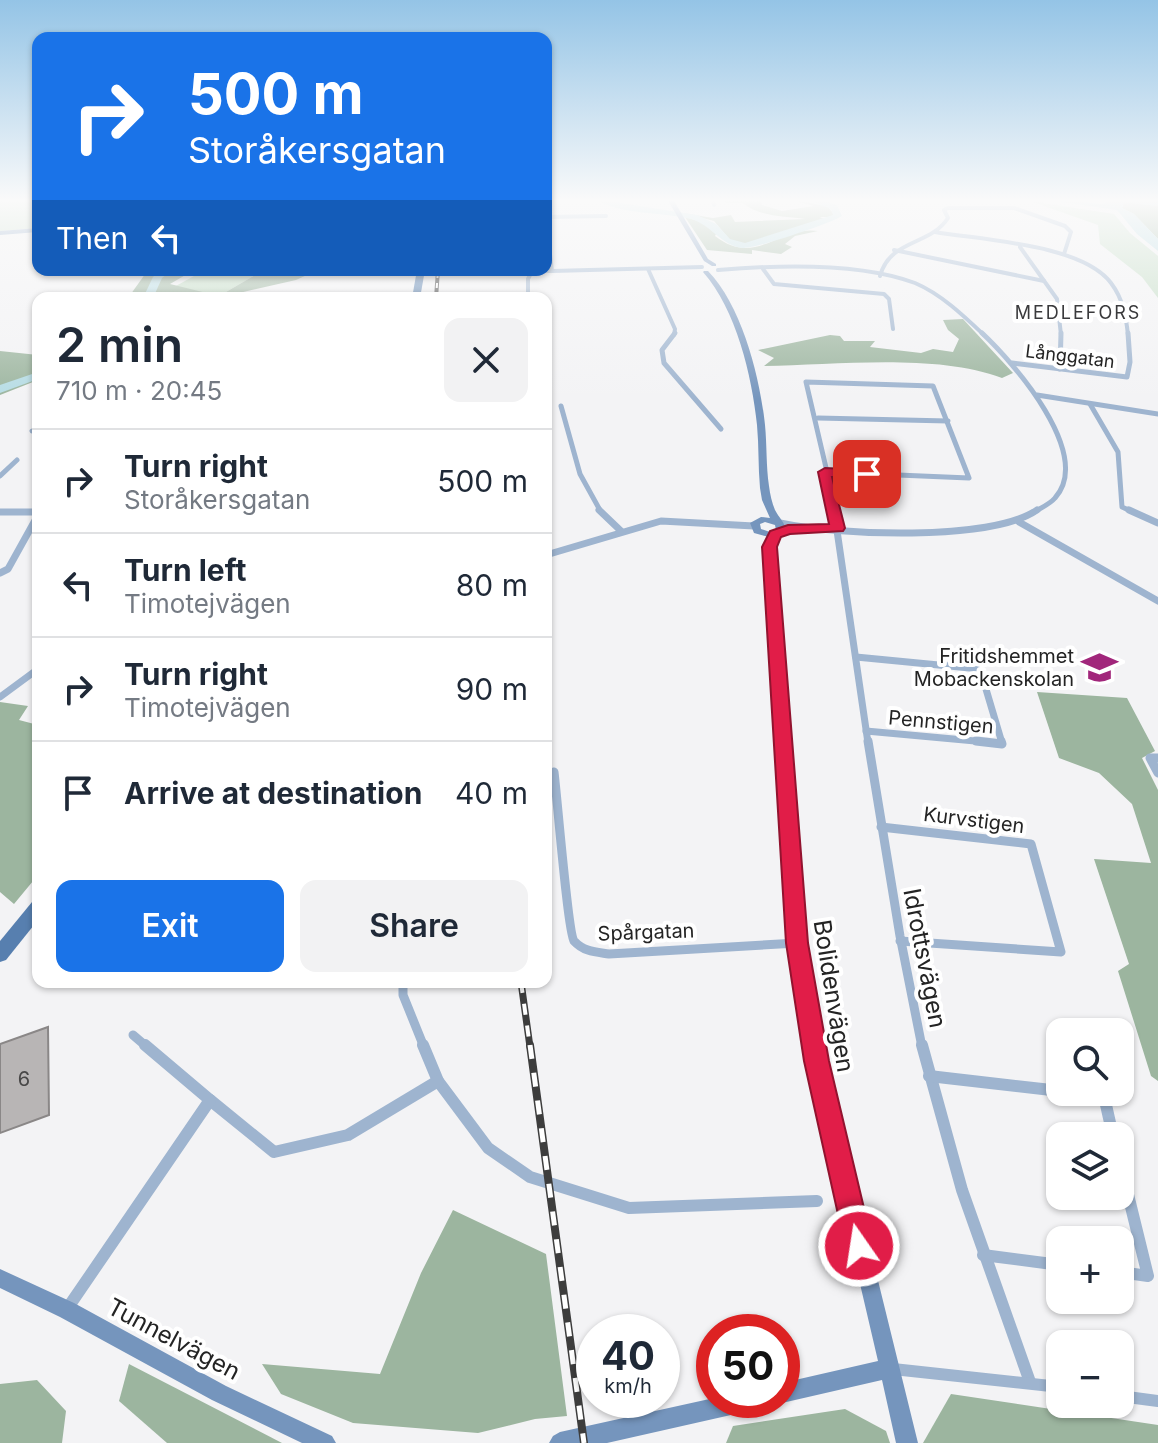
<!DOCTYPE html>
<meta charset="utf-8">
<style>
:root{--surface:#fff;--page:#f2f2f3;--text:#1f2937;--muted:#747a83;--line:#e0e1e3;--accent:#1a73e8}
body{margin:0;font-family:Inter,sans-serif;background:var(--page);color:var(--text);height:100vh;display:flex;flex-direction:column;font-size:30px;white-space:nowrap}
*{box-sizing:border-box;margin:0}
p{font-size:26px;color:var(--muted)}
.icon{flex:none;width:44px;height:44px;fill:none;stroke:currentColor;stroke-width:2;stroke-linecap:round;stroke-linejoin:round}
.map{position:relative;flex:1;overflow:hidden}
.drawer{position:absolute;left:32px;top:292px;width:520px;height:696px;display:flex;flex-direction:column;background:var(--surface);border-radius:16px;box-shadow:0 2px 6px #0004}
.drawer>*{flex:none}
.top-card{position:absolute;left:32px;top:32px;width:520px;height:244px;border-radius:16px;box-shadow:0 2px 6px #0004;background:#1a73e8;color:#fff;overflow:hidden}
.fabs{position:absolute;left:1046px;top:1018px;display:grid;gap:16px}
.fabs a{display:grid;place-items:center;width:88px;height:88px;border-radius:16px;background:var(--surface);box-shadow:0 2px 6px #0004;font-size:40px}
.speed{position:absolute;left:576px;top:1314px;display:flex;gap:16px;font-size:40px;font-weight:700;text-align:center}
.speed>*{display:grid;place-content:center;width:104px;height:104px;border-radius:50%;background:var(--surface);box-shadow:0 2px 6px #0004;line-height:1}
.speed small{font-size:20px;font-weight:400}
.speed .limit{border:12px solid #d22;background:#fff;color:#111}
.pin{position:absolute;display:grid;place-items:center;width:68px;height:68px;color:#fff;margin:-34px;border-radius:16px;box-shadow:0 4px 12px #0006}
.me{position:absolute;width:88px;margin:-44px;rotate:347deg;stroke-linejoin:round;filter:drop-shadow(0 0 6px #0008)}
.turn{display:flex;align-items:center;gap:28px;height:168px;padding:0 24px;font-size:36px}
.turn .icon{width:104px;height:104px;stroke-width:2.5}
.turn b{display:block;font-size:56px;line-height:68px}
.then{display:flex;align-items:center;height:76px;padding:0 24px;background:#0003;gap:16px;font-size:30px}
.round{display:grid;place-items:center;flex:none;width:84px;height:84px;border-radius:16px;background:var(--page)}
.summary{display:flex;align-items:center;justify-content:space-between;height:136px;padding:0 24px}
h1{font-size:48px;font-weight:600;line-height:60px}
.cta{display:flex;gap:16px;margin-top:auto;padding:16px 24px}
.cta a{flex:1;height:92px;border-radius:16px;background:var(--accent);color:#fff;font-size:32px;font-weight:600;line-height:92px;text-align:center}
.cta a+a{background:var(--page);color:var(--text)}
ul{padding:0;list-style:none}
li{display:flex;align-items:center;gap:24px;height:104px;padding:0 24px;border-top:2px solid var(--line)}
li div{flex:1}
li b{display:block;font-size:30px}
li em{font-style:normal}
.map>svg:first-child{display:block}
</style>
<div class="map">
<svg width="1158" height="1443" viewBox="0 0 1158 1443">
<rect width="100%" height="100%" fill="#f3f3f5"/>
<!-- green -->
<g fill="#c2dcc4">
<polygon points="0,199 38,199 38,228 0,231"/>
<polygon points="1030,201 1114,214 1130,233 1158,256 1158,298 1142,277 1100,244 1098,225"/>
<polygon points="205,270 264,270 219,296 174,287"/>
</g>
<!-- forest -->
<g fill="#9cb59f">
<path d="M761,199L762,205L782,211L814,206L792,200L827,206L834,214L831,217H820L824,219L744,245L730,240L714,221L683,213L713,218L731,215L735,222L805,219C786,216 759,217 743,203H726L723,200Z"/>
<polygon points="1124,202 1158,206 1158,239 1134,214 1122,208"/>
<path d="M685,217L705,223L717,232L715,236C756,268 779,225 818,231L795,236L785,244L792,247L781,254L752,250V254L707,250Z"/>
<polygon points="148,270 194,270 170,284 219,296 264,270 318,270 296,280 239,293 237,298 128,298"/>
<path d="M963,319L1013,373L1002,378C936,353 836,365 764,366L774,358L758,350L830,335L840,336L844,341H875L870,347L921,353L933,349L953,352L959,339L948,330L943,320Z"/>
<polygon points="0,351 38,355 38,380 0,395"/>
<polygon points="1037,692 1127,698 1155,751 1142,758 1158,790 1158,1081 1151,1076 1118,971 1129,964 1094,859 1151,863 1132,804 1099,773 1059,758"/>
<polygon points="0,702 28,706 19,720 38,725 38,875 14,904 0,892"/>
<polygon points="453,1210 546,1254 567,1416 535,1419 478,1433 353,1423 281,1394 262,1364 380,1374 421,1273"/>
<polygon points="129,1364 282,1443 167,1443 119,1401"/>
<polygon points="37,1380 66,1411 62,1443 0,1443 0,1384"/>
<polygon points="951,1394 1158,1425 1158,1443 923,1443"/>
<polygon points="845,1409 886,1431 890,1443 726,1443 733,1426"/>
</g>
<!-- water -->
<polygon fill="#b6dce4" points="1041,199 1102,204 1110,202 1109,199 1158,201 1158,206 1124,202 1122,208 1134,214 1158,239 1158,251 1137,234 1117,210"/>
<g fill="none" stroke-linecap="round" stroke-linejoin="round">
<!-- river -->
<g fill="#b6dce4" fill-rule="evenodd">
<path d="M595,199L697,215L716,224L730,239L745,243L833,215L831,209L806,199H819L837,205L842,216C831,223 755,249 743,248C721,246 712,225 691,219C659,211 624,216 595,199Z"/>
<polygon points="161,270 172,270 162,278 153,298 143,298 153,277"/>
<polygon points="38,372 38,379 0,393 0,385"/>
</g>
</g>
<!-- building -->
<polygon fill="#b8b5b5" stroke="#8a8787" stroke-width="2" points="48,1027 49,1115 0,1133 0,1044"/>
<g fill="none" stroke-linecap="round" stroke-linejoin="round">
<!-- street-far4 -->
<g stroke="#9eb4cf" stroke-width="4">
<polyline points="713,199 714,205"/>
<polyline points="546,217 606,216"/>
<polyline points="546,219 552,271 702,267"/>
<path d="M935,232C981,240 1082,244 1111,283C1123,299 1126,316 1128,335"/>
<polyline points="1020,247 1057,299 1061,335"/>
<polyline points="894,250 1044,281"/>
<polyline points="648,269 675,329 674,335"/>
<polyline points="763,269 774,284 884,294 889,299 893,329"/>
<path d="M718,270C777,265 859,262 915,283C941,294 964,316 984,335"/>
<polyline points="459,272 532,271"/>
<path d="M880,276C890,239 930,246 948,218L944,210L948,208H1014L1065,226L1071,232L1064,254"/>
<polyline points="528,298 528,279 532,271 552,271"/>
</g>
<!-- street-far3 -->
<g stroke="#9eb4cf" stroke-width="5">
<polyline points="675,333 662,350 664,363 721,429"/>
<path d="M982,333C1013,362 1094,454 1055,498C1050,504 1041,508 1034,512"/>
<polyline points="1012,363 1127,377 1130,362 1128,333"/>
<polyline points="1060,369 1061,333"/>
<polygon points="806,382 933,386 969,478 827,472"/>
<polyline points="1037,395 1158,414"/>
<polyline points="1090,404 1118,452 1122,507 1133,512"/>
<polyline points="561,406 580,474 601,512"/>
<polyline points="818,418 948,421"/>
<polyline points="32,431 38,429"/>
<polyline points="827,472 834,512"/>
<polyline points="0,476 17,460"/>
</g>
<!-- street-far2 -->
<g stroke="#9eb4cf" stroke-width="7">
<polyline points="599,510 621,531"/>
<polyline points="834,510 868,743"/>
<polyline points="1129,510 1158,523"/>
<polyline points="0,512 38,512"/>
<polyline points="1019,522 1158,601"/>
<path d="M780,523C836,535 991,542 1037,510"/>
<polyline points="546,555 661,521 754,526"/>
<polyline points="0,573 8,569 38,515"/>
<polyline points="856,657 980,669 1002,743"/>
<polyline points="0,697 38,669"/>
<polyline points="866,731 997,743"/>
</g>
<!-- street-far1 -->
<g stroke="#9eb4cf" stroke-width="9">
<polyline points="868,741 900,936 922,1047"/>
<polyline points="976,741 1002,744 1001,741"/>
<polyline points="1158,758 1150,758 1158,773"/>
<path d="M554,772C557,795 568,933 574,941C584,952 596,952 609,954L797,943"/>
<polyline points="881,827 1031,844 1061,952 900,941"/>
<polyline points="403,982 403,995 424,1047"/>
<polyline points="133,1035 147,1047"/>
</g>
<!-- street -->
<g stroke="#9eb4cf" stroke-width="12">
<polyline points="423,1045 438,1081 488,1148 530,1177 629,1208 817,1201"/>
<polyline points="922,1045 962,1190 1030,1382"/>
<polyline points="929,1076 1060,1091"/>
<polyline points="1068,1092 1104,1096 1113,1136"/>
<polyline points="210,1100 274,1152 348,1135 438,1081"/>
<polyline points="1120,1162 1148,1276 1120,1272"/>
<polyline points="983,1255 1060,1265"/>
<polyline points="67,1309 210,1100 145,1045"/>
<polyline points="893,1369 1060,1387"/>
<polyline points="1120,1396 1158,1401"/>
</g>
<!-- secondary -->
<g fill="#7595bd" fill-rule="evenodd">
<polygon points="667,199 673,199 708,259 716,264 716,266 712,266 704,261"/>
<polygon points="38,228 38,232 0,235 0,231"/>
<path d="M704,271H708C742,306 760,377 765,425C767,445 766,466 769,486C770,494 772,503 775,510C779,518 785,522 786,531L780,535L775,547L804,943L824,1061L918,1443H896L882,1380L782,1403L775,1400H782V1383L878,1361L808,1061L790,943L765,547L769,537L754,533L750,523L761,517L770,518L762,500L760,488C758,467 759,446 757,425C752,376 736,309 703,272ZM765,522L775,525L776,530L770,532L761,529L760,524Z"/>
<polygon points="0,1269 74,1303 226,1386 332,1436 336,1443 302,1443 212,1400 60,1317 0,1288"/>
<polygon points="714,1398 714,1400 763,1400 760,1407 753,1410 607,1443 549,1443 553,1436 560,1432"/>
</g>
<!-- primary -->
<g fill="#577faf" fill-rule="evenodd">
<polygon points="417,270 425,270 420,298 412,298"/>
<polygon points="38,900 38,920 6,960 0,962 0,941 32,902"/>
</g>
<defs>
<polyline id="rail-far2" points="436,298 438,270"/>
<polyline id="rail-far1" points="521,982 530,1047"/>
<polyline id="rail" points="530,1045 584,1443"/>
</defs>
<!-- rail-far2 casing -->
<use href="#rail-far2" stroke="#3d3d3d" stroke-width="4"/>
<!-- rail-far1 casing -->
<use href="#rail-far1" stroke="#3d3d3d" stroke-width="7"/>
<!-- rail casing -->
<use href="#rail" stroke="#3d3d3d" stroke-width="8"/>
<!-- rail-far2 -->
<use href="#rail-far2" stroke="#fff" stroke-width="2" stroke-dasharray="5" stroke-linecap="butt"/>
<!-- rail-far1 -->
<use href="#rail-far1" stroke="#fff" stroke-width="4" stroke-dasharray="11" stroke-linecap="butt"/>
<!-- rail -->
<use href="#rail" stroke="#fff" stroke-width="5" stroke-dasharray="14" stroke-linecap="butt"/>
</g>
<!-- sky -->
<linearGradient id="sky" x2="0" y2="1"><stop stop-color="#94c4e6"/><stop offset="0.5" stop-color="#fafafa"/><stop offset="1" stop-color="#fafafa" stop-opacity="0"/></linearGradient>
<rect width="1158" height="401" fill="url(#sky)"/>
<!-- route -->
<polygon fill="#e11d48" stroke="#92132f" stroke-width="2" points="825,468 867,470 874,474 867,478 832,477 845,528 843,531 790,534 781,537 777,547 808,943 829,1061 873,1246 869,1256 859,1260 849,1256 845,1246 804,1061 786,943 762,547 770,531 788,525 829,524 818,472"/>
<!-- icons -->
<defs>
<symbol id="school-bare" viewBox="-9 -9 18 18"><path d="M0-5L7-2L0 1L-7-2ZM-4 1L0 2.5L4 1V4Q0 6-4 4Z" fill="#a1267b" stroke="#fff" stroke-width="2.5" paint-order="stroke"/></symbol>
</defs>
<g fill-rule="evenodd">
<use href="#school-bare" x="1074" y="642" width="51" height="51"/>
</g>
<g text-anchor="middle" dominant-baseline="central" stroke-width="8" stroke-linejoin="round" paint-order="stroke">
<!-- far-neighbourhood labels -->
<g font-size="18" letter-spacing="2" fill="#3a3a3c" stroke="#fff">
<text x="1078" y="312">MEDLEFORS</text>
</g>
<!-- far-street labels -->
<g font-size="18" fill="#242424" stroke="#fff">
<text transform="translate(1070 356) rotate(7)">Långgatan</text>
</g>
<!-- poi labels -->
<g font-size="20" fill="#242424" stroke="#fff" text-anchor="end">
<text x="1074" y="656">Fritidshemmet<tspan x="1074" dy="23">Mobackenskolan</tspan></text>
</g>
<!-- street labels -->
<g font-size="20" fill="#242424" stroke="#fff">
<text transform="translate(941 722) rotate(5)">Pennstigen</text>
<text transform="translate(974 820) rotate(7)">Kurvstigen</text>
<text transform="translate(646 932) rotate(-2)">Spårgatan</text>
</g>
<!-- near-number labels -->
<g font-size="20" fill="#494848">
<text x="24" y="1079">6</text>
</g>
<!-- near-street labels -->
<g font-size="24" fill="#242424" stroke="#fff">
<text transform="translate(925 958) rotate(79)">Idrottsvägen</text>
<text transform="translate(834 996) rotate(81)">Bolidenvägen</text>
<text transform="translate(174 1339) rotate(28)">Tunnelvägen</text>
</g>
</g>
</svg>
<div class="fabs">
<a><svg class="icon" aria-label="search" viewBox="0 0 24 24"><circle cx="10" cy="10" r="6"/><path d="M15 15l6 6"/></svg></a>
<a><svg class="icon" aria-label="layers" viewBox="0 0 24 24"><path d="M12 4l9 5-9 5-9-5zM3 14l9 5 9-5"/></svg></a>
<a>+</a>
<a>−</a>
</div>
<div class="speed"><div>40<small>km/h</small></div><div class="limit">50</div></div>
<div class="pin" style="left:867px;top:474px;background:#d93025"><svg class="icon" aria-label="arrive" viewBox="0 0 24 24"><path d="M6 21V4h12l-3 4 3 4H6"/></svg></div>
<svg class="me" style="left:859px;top:1246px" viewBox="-20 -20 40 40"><circle r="17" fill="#e11d48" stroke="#fff" stroke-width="3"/><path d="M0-11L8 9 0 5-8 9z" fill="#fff"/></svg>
<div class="top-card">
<div class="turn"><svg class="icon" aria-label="right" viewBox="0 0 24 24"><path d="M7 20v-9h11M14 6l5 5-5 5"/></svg><div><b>500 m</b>Storåkersgatan</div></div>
<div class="then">Then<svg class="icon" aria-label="left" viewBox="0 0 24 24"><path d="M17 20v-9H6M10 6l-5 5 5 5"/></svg></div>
</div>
<section class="drawer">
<div class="summary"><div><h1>2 min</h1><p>710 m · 20:45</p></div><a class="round"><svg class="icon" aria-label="close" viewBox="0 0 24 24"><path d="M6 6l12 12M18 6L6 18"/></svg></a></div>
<ul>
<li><svg class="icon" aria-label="right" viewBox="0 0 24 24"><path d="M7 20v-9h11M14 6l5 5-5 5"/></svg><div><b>Turn right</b><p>Storåkersgatan</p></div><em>500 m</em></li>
<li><svg class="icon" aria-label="left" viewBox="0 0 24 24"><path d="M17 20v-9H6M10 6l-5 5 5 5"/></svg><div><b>Turn left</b><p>Timotejvägen</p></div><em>80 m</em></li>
<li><svg class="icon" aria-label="right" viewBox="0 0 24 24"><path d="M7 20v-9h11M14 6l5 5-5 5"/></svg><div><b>Turn right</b><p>Timotejvägen</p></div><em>90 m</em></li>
<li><svg class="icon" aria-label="arrive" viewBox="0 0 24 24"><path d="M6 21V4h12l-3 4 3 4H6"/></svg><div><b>Arrive at destination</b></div><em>40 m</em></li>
</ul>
<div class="cta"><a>Exit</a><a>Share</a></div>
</section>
</div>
